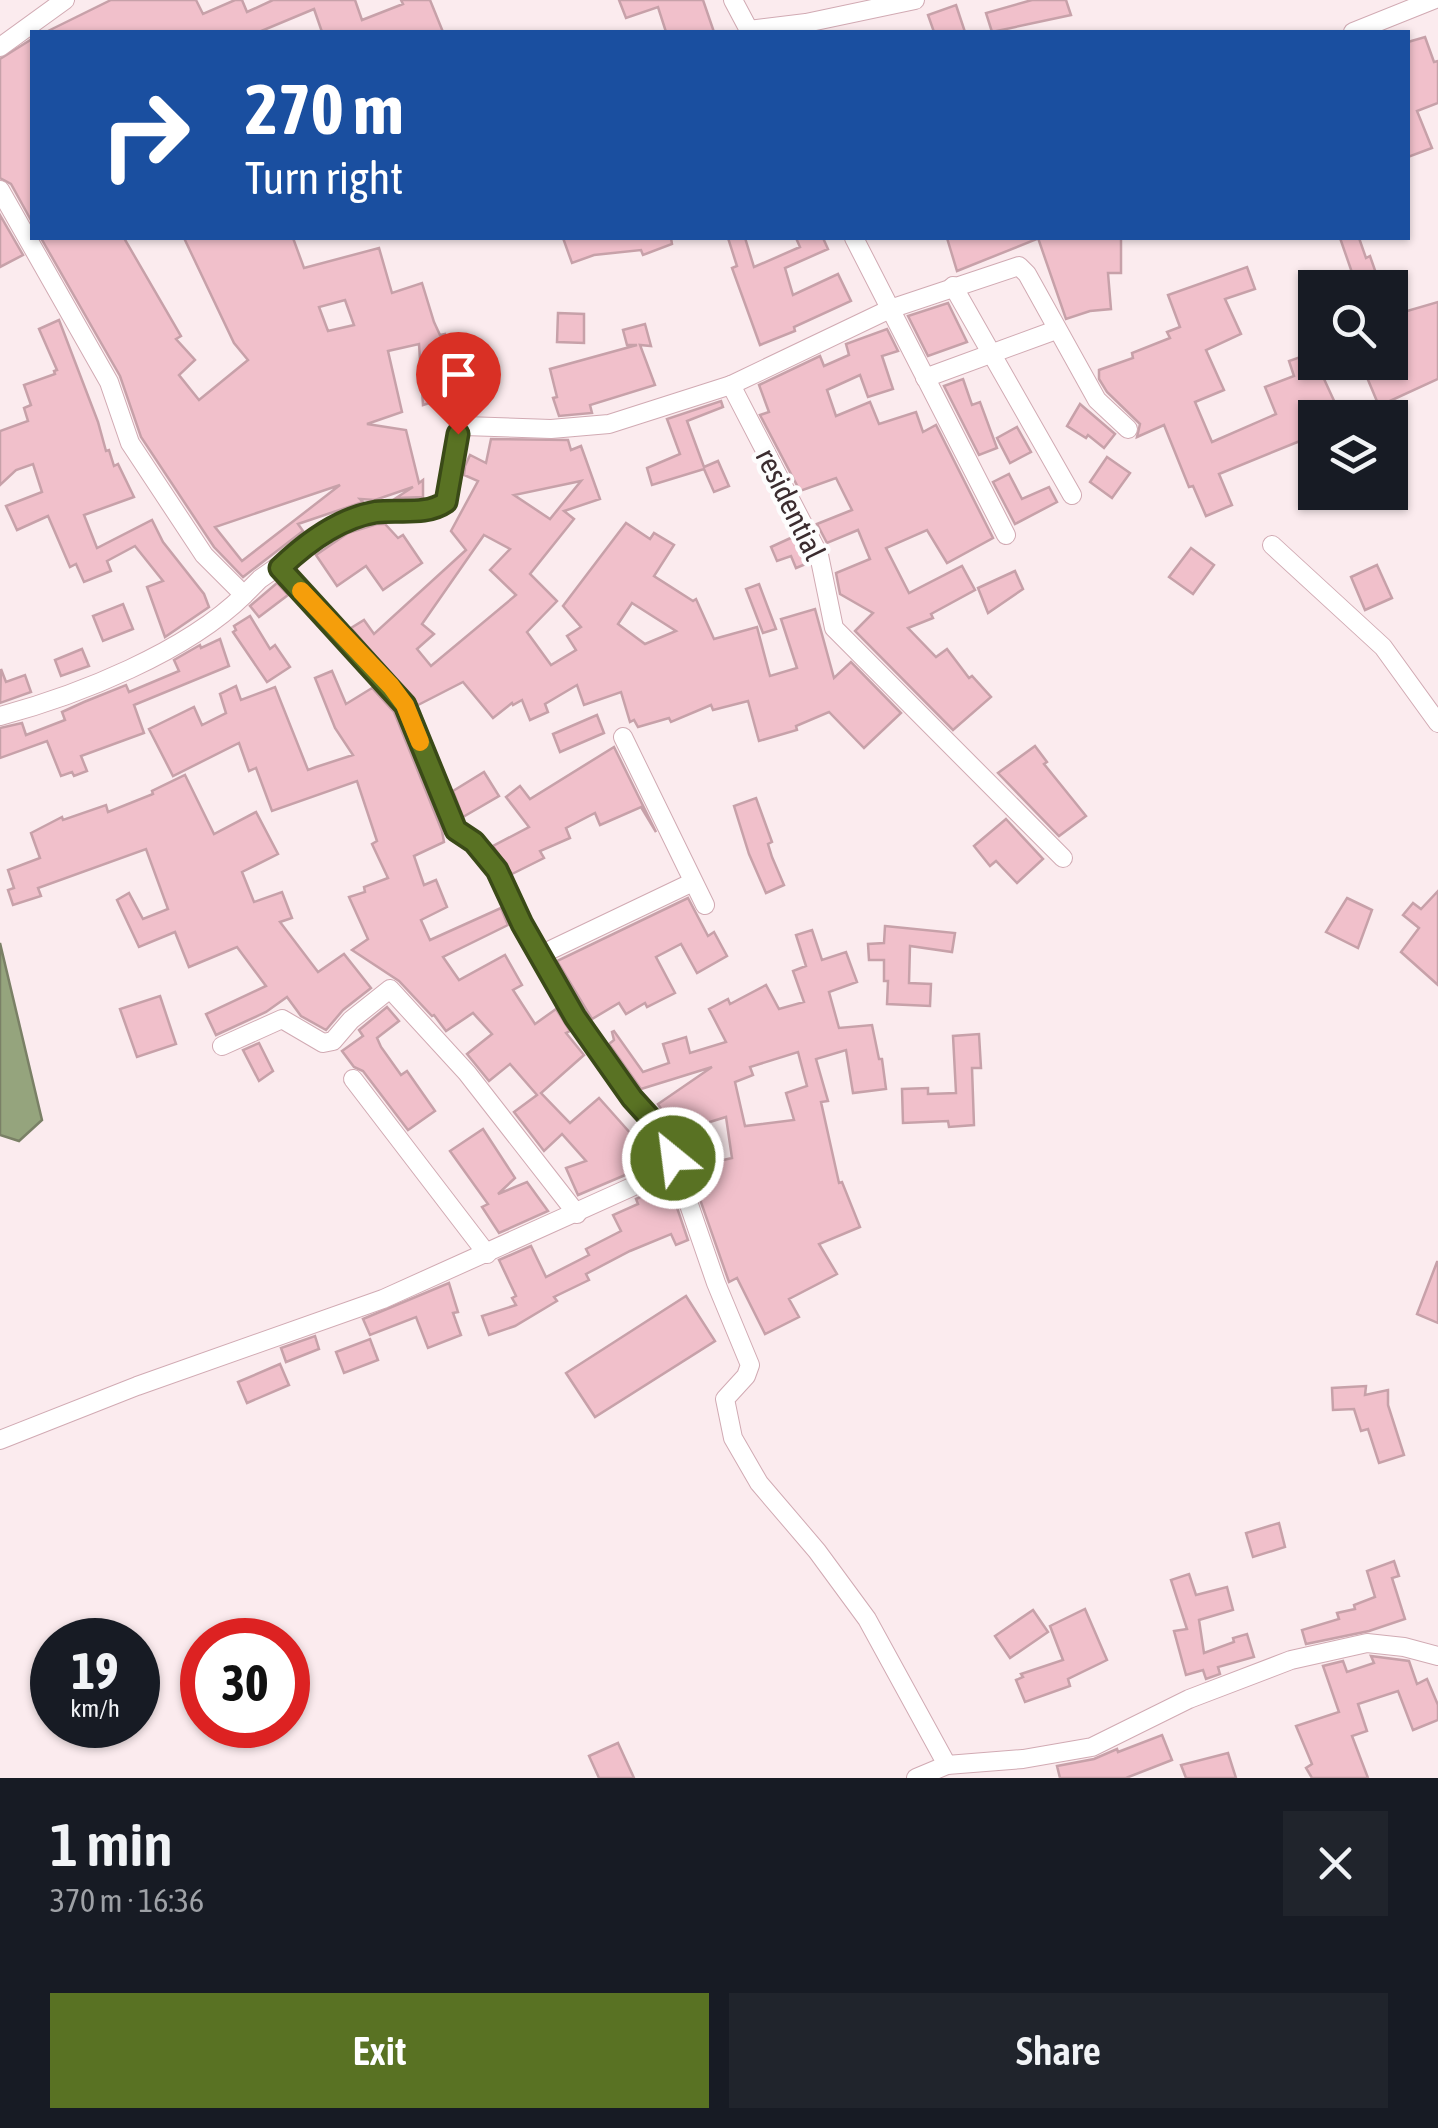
<!DOCTYPE html>
<meta charset="utf-8">
<style>
:root{--surface:#171b24;--page:#20242c;--text:#f1f3f6;--muted:#9ea1a6;--accent:#597223}
body{margin:0;font-family:"Asap Condensed",sans-serif;background:var(--page);color:var(--text);height:100vh;display:flex;flex-direction:column;font-size:38px;white-space:nowrap}
*{box-sizing:border-box;margin:0}
p{font-size:32px;color:var(--muted)}
.icon{flex:none;width:55px;height:55px;fill:none;stroke:currentColor;stroke-width:2;stroke-linecap:round;stroke-linejoin:round}
.map{position:relative;height:1778px;overflow:hidden}
.drawer{display:flex;flex-direction:column;background:var(--surface);flex:1}
.drawer>*{flex:none}
.banner{position:absolute;left:30px;top:30px;width:1380px;height:210px;border-radius:0px;box-shadow:0 2px 8px #0004;background:#1a4fa0;color:#fff;overflow:hidden}
.buttons{position:absolute;left:1298px;top:270px;display:grid;gap:20px}
.buttons a{display:grid;place-items:center;width:110px;height:110px;border-radius:0px;background:var(--surface);box-shadow:0 2px 8px #0004;font-size:50px}
.speed{position:absolute;left:30px;top:1618px;display:flex;gap:20px;font-size:50px;font-weight:700;text-align:center}
.speed>*{display:grid;place-content:center;width:130px;height:130px;border-radius:50%;background:var(--surface);box-shadow:0 2px 8px #0004;line-height:1}
.speed small{font-size:25px;font-weight:400}
.speed .limit{border:15px solid #d22;background:#fff;color:#111}
.pin{position:absolute;display:grid;place-items:center;width:85px;height:85px;color:#fff;margin:-102px -42px;border-radius:50% 50% 50% 0;rotate:-45deg;box-shadow:0 0 10px #0007}
.pin .icon{rotate:45deg}
.me{position:absolute;width:110px;margin:-55px;rotate:331deg;stroke-linejoin:round;filter:drop-shadow(0 0 8px #0008)}
.turn{display:flex;align-items:center;gap:35px;height:210px;padding:0 50px;font-size:45px}
.turn .icon{width:130px;height:130px;stroke-width:2.5}
.turn b{display:block;font-size:70px;line-height:85px}
.round{display:grid;place-items:center;flex:none;width:105px;height:105px;border-radius:0px;background:var(--page)}
.headline{display:flex;align-items:center;justify-content:space-between;height:170px;padding:0 50px}
h1{font-size:60px;font-weight:600;line-height:75px}
.button{display:flex;gap:20px;margin-top:auto;padding:20px 50px}
.button a{flex:1;height:115px;border-radius:0px;background:var(--accent);color:#fff;font-size:40px;font-weight:600;line-height:115px;text-align:center}
.button a+a{background:var(--page);color:var(--text)}
.map>svg:first-child{display:block}
</style>
<div class="map">
<svg width="1438" height="1778" viewBox="0 0 1438 1778">
<rect width="100%" height="100%" fill="#fbebee"/>
<!-- water -->
<polygon fill="#95a47d" stroke="#7a8066" stroke-width="2.5" points="0,943 42,1120 19,1141 0,1135"/>
<!-- building -->
<g fill="#f1c0cb" stroke="#c7a1a9" stroke-width="2.5" fill-rule="evenodd">
<polygon points="111,0 196,0 203,14 235,0 242,0 247,12 273,0 355,0 362,20 403,4 401,0 430,0 443,32 322,32 314,9 259,32 46,32"/>
<polygon points="619,0 703,0 714,32 666,32 658,7 626,18"/>
<polygon points="1032,0 1066,0 1071,15 992,32 986,13"/>
<polygon points="956,5 965,32 934,32 928,15"/>
<polygon points="1425,37 1434,62 1438,61 1438,103 1417,111 1432,148 1408,157 1408,42"/>
<polygon points="32,39 32,222 11,184 0,178 0,59"/>
<polygon points="0,215 23,255 0,267"/>
<path d="M41,238H124L181,336L176,339L195,360L179,375L199,400L248,360L234,343L184,238H293L304,268L379,248L392,293L422,283L434,322L440,335L445,334L448,385L477,387L472,389L470,414L452,419L454,395L423,405L419,344L388,351L402,412L367,424L406,430L419,483L423,480V497L396,498L413,487L375,500L360,499L363,502L298,524L303,531L243,577L214,547L141,437L120,376ZM345,300L354,325L328,331L319,307ZM340,485L242,561L215,527Z"/>
<polygon points="563,238 671,238 672,244 643,255 641,250 594,255 572,263"/>
<polygon points="728,238 745,238 754,267 800,247 796,238 823,238 828,249 785,268 793,295 838,274 851,301 794,327 795,331 760,345 732,268 737,266"/>
<polygon points="947,238 1037,238 1037,239 957,271"/>
<polygon points="1038,238 1121,238 1121,273 1108,273 1111,309 1090,311 1066,319"/>
<polygon points="1340,238 1359,238 1366,258 1370,256 1377,276 1356,284"/>
<polygon points="1247,267 1255,289 1225,299 1241,334 1206,350 1224,390 1195,402 1212,442 1276,414 1265,387 1294,376 1289,361 1315,352 1315,362 1325,362 1330,377 1324,379 1342,418 1315,418 1315,440 1302,446 1300,441 1219,474 1232,505 1206,516 1193,486 1189,487 1164,425 1137,437 1140,424 1107,392 1099,379 1099,370 1133,358 1132,353 1170,338 1167,332 1180,327 1168,295"/>
<polygon points="1438,302 1438,379 1379,406 1366,375 1396,361 1390,342 1390,316"/>
<polygon points="948,303 967,342 928,356 908,316"/>
<polygon points="558,313 584,314 584,343 557,342"/>
<polygon points="59,320 98,422 106,451 109,450 114,466 118,464 134,497 84,515 97,548 152,520 163,542 204,594 209,607 165,637 147,587 163,581 135,546 107,561 111,571 84,582 76,564 70,567 48,516 17,530 6,506 42,492 33,464 16,470 0,485 0,431 28,421 24,408 31,405 24,385 55,374 54,371 57,370 39,329"/>
<polygon points="645,324 651,346 640,345 655,385 590,405 592,413 559,416 553,398 557,397 550,369 637,345 627,345 623,330"/>
<polygon points="887,329 898,351 882,356 893,389 868,397 860,375 827,390 836,416 870,402 879,424 916,412 923,432 936,425 993,538 947,563 927,530 886,548 909,593 962,566 975,590 931,614 933,618 908,628 936,657 947,649 969,678 972,676 991,697 953,730 855,631 873,613 840,594 836,573 870,559 858,530 827,543 817,524 852,510 836,478 800,491 760,415 769,412 759,385 820,356 824,366 849,355 846,344"/>
<polygon points="963,379 972,405 980,402 997,448 979,455 944,386"/>
<polygon points="721,401 723,407 687,421 704,467 718,461 729,486 714,492 704,469 652,485 647,468 680,454 667,419"/>
<polygon points="1080,404 1115,434 1104,448 1088,435 1086,438 1067,426"/>
<polygon points="1017,427 1031,452 1010,463 997,438"/>
<path d="M491,439L568,440L571,450L581,446L600,499L564,511L574,519L530,574L557,601L527,632L551,665L576,650L567,636L581,627L563,606L626,523L650,539L654,533L674,545L654,576L693,601L696,599L714,639L757,627L770,676L797,668L781,619L815,609L834,678L851,662L901,713L864,748L829,712L796,726L797,730L759,741L748,701L713,710L711,705L671,722L669,718L638,727L634,720L630,722L621,692L584,705L577,685L545,704L548,712L530,720L522,700L513,705L512,703L493,718L463,682L418,705L351,628L364,620L374,634L466,550L451,531L478,481L464,475L465,466L470,455L486,463ZM581,481L550,519L514,495ZM484,535L510,549L490,570L516,595L431,666L417,649L434,634L422,624ZM632,603L676,631L645,644L618,624Z"/>
<polygon points="1107,457 1130,473 1112,498 1090,482"/>
<polygon points="1009,474 1022,499 1049,487 1057,502 1015,524 993,482"/>
<polygon points="377,524 385,524 398,538 403,535 422,563 383,590 366,566 337,586 316,555 348,533"/>
<polygon points="795,536 808,563 796,568 791,556 777,561 771,547"/>
<polygon points="1191,548 1214,565 1193,594 1169,577"/>
<polygon points="1377,565 1392,598 1365,610 1351,577"/>
<polygon points="1015,571 1023,589 988,613 978,588"/>
<polygon points="277,583 288,595 259,617 250,606"/>
<polygon points="759,584 776,629 763,633 746,589"/>
<polygon points="123,604 133,629 103,641 93,616"/>
<polygon points="250,616 270,649 275,645 290,667 267,682 233,632 236,630 234,626"/>
<polygon points="220,639 229,666 134,705 144,733 81,756 87,771 74,776 72,772 61,776 47,741 0,758 0,728 22,723 26,735 65,720 62,712 84,702 126,685 129,692 179,671 174,660 200,645 201,648"/>
<polygon points="82,649 89,666 61,676 55,660"/>
<polygon points="1,669 6,682 25,675 31,692 0,703"/>
<polygon points="332,671 346,704 372,688 394,712 442,831 444,842 414,856 424,885 436,880 447,907 421,920 430,940 501,908 508,925 443,957 459,980 505,955 522,985 513,990 535,1024 556,1009 570,1031 566,1033 584,1055 541,1093 570,1123 599,1098 656,1162 578,1195 566,1168 586,1161 562,1134 544,1151 514,1112 537,1095 510,1064 489,1081 467,1054 492,1034 473,1013 446,1031 434,1015 432,1016 399,981 352,950 368,939 349,897 365,892 364,887 388,878 372,844 377,841 357,781 272,811 256,768 249,771 239,743 173,776 149,729 194,707 202,725 226,713 220,694 236,686 241,700 275,687 308,770 316,767 353,755 335,728 315,678"/>
<polygon points="597,715 604,733 560,752 553,734"/>
<polygon points="1035,746 1047,762 1044,764 1086,816 1059,836 998,773"/>
<polygon points="614,747 656,832 641,807 600,825 595,813 566,828 570,838 540,851 544,858 512,874 493,846 529,827 506,797 520,786 530,799"/>
<polygon points="484,772 499,796 463,817 453,791"/>
<polygon points="185,775 214,834 256,812 278,854 242,872 254,902 282,892 292,918 280,922 318,972 344,954 371,988 343,1010 326,1030 301,1016 287,997 266,1012 216,1035 206,1014 266,986 237,947 189,967 175,932 139,947 117,900 129,893 143,919 168,909 146,849 38,888 41,896 13,905 8,890 14,888 8,870 40,858 31,833 62,817 63,820 106,805 108,812 153,794 152,791"/>
<polygon points="756,798 772,842 768,844 772,857 784,885 766,893 749,854 734,806"/>
<polygon points="1006,819 1043,859 1017,883 996,861 990,866 974,846"/>
<polygon points="1438,891 1438,985 1401,952 1419,928 1403,915 1413,903 1421,909"/>
<polygon points="688,898 708,936 714,932 727,956 697,973 681,944 656,957 675,993 647,1007 645,1003 626,1014 619,1003 592,1019 557,961"/>
<polygon points="1347,898 1372,910 1358,948 1326,932"/>
<polygon points="885,926 955,933 952,952 910,946 909,983 931,984 930,1006 887,1004 888,981 884,981 884,960 869,960 868,944 884,943"/>
<path d="M812,930L822,960L846,952L857,982L829,992L839,1028L872,1025L879,1059H882L886,1089L853,1093L846,1050L816,1059L828,1101L821,1102L839,1183L842,1182L860,1227L819,1244L837,1274L789,1299L799,1317L765,1334L737,1278L729,1282L689,1168L732,1158L726,1117L684,1130H674L658,1104L712,1067L641,1089L609,1044L614,1040L612,1032L614,1031L643,1072L669,1063L663,1044L686,1037L690,1053L726,1042L709,1009L728,999L730,1004L766,985L779,1009L804,1002L793,971L806,966L796,935ZM798,1052L807,1086L786,1093L794,1120L745,1126L735,1082L753,1075L750,1067Z"/>
<polygon points="160,996 176,1044 137,1057 120,1009"/>
<polygon points="387,1007 399,1021 377,1038 381,1047 401,1075 407,1071 435,1111 408,1130 363,1071 354,1067 342,1051 363,1036 359,1030"/>
<polygon points="979,1034 981,1068 972,1068 974,1125 949,1127 948,1121 903,1123 902,1089 928,1088 928,1094 956,1093 953,1036"/>
<polygon points="259,1043 273,1071 259,1081 243,1050"/>
<polygon points="483,1129 515,1178 498,1194 527,1182 548,1211 499,1233 482,1207 488,1204 450,1151"/>
<polygon points="669,1184 688,1240 676,1245 671,1234 630,1251 586,1274 589,1280 554,1297 557,1301 515,1326 489,1335 482,1316 516,1305 512,1298 516,1296 499,1260 531,1246 546,1277 589,1255 586,1249 621,1231 613,1215 638,1204 636,1199"/>
<polygon points="1437,1262 1438,1262 1438,1323 1417,1314"/>
<polygon points="449,1283 458,1312 453,1313 461,1335 428,1348 416,1317 370,1335 363,1319"/>
<polygon points="686,1296 715,1341 595,1417 566,1373"/>
<polygon points="315,1336 319,1349 286,1362 281,1348"/>
<polygon points="370,1339 378,1360 344,1373 336,1352"/>
<polygon points="280,1364 289,1385 247,1403 238,1382"/>
<polygon points="1366,1386 1365,1395 1388,1390 1388,1405 1404,1455 1379,1463 1368,1429 1361,1431 1354,1409 1333,1410 1332,1388"/>
<polygon points="1279,1523 1285,1547 1253,1557 1246,1533"/>
<polygon points="1394,1561 1399,1576 1392,1578 1405,1619 1369,1631 1306,1644 1302,1630 1339,1619 1337,1613 1355,1609 1354,1605 1375,1597 1367,1571"/>
<polygon points="1189,1574 1196,1595 1227,1587 1233,1610 1199,1620 1204,1653 1234,1642 1233,1638 1247,1634 1254,1657 1218,1667 1220,1674 1206,1679 1203,1670 1186,1675 1174,1631 1187,1629 1171,1580"/>
<polygon points="1085,1609 1107,1660 1068,1679 1070,1686 1025,1702 1016,1680 1023,1677 1021,1674 1063,1660 1050,1626"/>
<polygon points="1033,1610 1048,1632 1010,1658 995,1636"/>
<polygon points="1371,1656 1409,1661 1417,1684 1427,1679 1438,1705 1438,1720 1413,1730 1398,1691 1358,1704 1367,1731 1352,1736 1368,1778 1312,1778 1306,1768 1312,1764 1296,1726 1339,1712 1323,1666 1343,1661 1347,1672 1374,1663"/>
<polygon points="1162,1735 1172,1760 1126,1778 1060,1778 1057,1766 1094,1759 1117,1749 1118,1752"/>
<polygon points="618,1743 634,1778 599,1778 589,1756"/>
<polygon points="1228,1753 1236,1778 1186,1778 1181,1765"/>
</g>
<g fill="none" stroke-linecap="round" stroke-linejoin="round">
<defs>
<g id="minor">
<polyline points="733,0 750,32"/>
<polyline points="749,30 806,23 915,0"/>
<polyline points="1353,32 1433,0"/>
<polyline points="0,47 65,0"/>
<polyline points="0,190 109,382 130,443 204,555 244,595 260,579 342,522 375,512 437,509 446,503 458,434 464,426 551,429 609,424 731,385 890,309 1019,266 1027,274 1097,400 1128,429"/>
<polyline points="854,238 1006,535"/>
<polyline points="953,286 1072,495"/>
<polyline points="925,378 1056,330"/>
<polyline points="731,385 819,555 834,628 1063,858"/>
<polyline points="1272,545 1383,647 1438,723"/>
<path d="M0,716C79,695 186,652 244,595"/>
<polyline points="623,737 705,905"/>
<polyline points="540,955 693,882"/>
<polyline points="222,1046 282,1019 323,1043 333,1041 351,1020 390,989 467,1073 577,1214"/>
<polyline points="353,1079 487,1254"/>
<polyline points="676,1167 716,1283 750,1365 746,1376 725,1399 733,1438 759,1483 817,1551 867,1619 947,1765"/>
<polyline points="0,1440 137,1386 383,1299 676,1167 661,1130 632,1098 575,1017 521,923 497,870 474,842 455,830 405,705 280,568"/>
<polyline points="916,1778 947,1765 1023,1759 1092,1747 1189,1699 1291,1660 1367,1643 1404,1647 1438,1656"/>
</g>
</defs>
<!-- minor casing -->
<use href="#minor" stroke="#d1aab3" stroke-width="20"/>
<!-- minor -->
<use href="#minor" stroke="#fff" stroke-width="18"/>
</g>
<g fill="none" stroke-linecap="round" stroke-linejoin="round">
<defs>
<path id="route" d="M458,434L446,502C426,516 399,509 376,512C340,518 306,543 280,568L405,705L456,830L474,842L497,870L522,924L575,1017L632,1098L661,1130L673,1158"/>
</defs>
<!-- route casing -->
<use href="#route" stroke="#3a4a17" stroke-width="25"/>
<!-- route -->
<use href="#route" stroke="#597223" stroke-width="18"/>
<!-- slow -->
<polyline stroke="#f59e0b" stroke-width="18" points="301,591 391,686 405,705 420,742"/>
</g>
<g text-anchor="middle" dominant-baseline="central" stroke-width="9" stroke-linejoin="round" paint-order="stroke">
<!-- street labels -->
<g font-size="30" fill="#3b2c2f" stroke="#fdfdfd">
<text transform="translate(791 504) rotate(64)">residential</text>
</g>
</g>
</svg>
<div class="buttons">
<a><svg class="icon" aria-label="search" viewBox="0 0 24 24"><circle cx="10" cy="10" r="6"/><path d="M15 15l6 6"/></svg></a>
<a><svg class="icon" aria-label="layers" viewBox="0 0 24 24"><path d="M12 4l9 5-9 5-9-5zM3 14l9 5 9-5"/></svg></a>
</div>
<div class="speed"><div>19<small>km/h</small></div><div class="limit">30</div></div>
<div class="pin" style="left:458px;top:434px;background:#d93025"><svg class="icon" aria-label="arrive" viewBox="0 0 24 24"><path d="M6 21V4h12l-3 4 3 4H6"/></svg></div>
<svg class="me" style="left:673px;top:1158px" viewBox="-20 -20 40 40"><circle r="17" fill="#597223" stroke="#fff" stroke-width="3"/><path d="M0-11L8 9 0 5-8 9z" fill="#fff"/></svg>
<div class="banner">
<div class="turn"><svg class="icon" aria-label="right" viewBox="0 0 24 24"><path d="M7 20v-9h11M14 6l5 5-5 5"/></svg><div><b>270 m</b>Turn right</div></div>
</div>
</div>
<section class="drawer">
<div class="headline"><div><h1>1 min</h1><p>370 m · 16:36</p></div><a class="round"><svg class="icon" aria-label="close" viewBox="0 0 24 24"><path d="M6 6l12 12M18 6L6 18"/></svg></a></div>
<div class="button"><a>Exit</a><a>Share</a></div>
</section>
